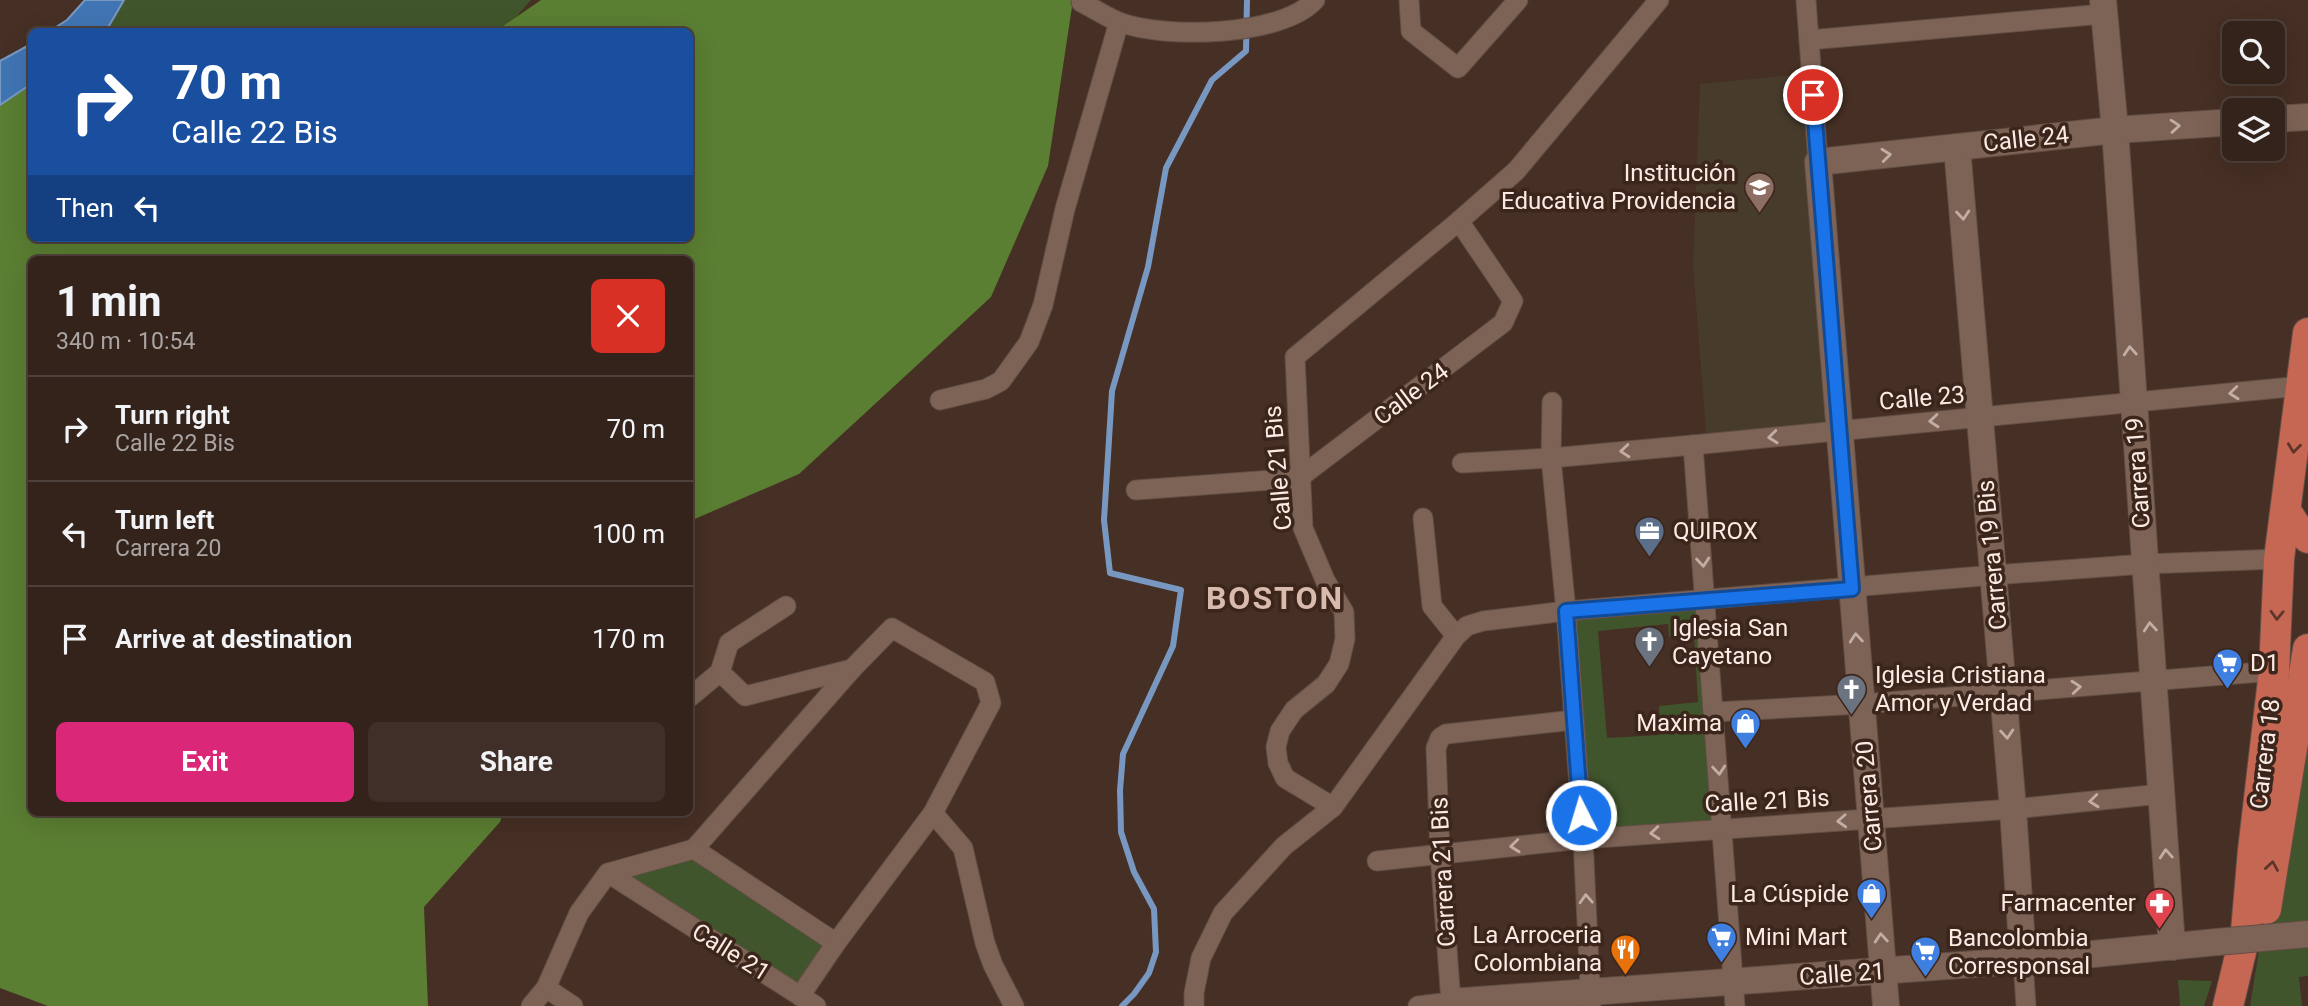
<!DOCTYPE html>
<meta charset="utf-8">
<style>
:root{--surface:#34231b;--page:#3f2f28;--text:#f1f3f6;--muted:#a9a4a3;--line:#4e403a;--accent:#db2777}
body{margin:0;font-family:Roboto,sans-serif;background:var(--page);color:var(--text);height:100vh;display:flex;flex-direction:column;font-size:26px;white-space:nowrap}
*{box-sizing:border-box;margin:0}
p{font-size:23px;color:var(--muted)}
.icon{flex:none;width:38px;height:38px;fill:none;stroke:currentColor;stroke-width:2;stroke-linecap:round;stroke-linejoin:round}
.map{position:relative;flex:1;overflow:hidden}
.sheet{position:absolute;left:28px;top:256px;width:665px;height:560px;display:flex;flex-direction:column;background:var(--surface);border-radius:10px;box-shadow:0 7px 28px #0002,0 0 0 2px var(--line)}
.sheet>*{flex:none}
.top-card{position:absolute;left:28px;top:28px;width:665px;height:214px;border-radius:10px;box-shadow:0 7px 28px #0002,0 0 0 2px var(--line);background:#1a4fa0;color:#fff;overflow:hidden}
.fabs{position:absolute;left:2222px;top:21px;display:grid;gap:14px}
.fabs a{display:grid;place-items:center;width:63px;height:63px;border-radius:10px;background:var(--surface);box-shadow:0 7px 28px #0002,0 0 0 2px var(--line);font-size:35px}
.pin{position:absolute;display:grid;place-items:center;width:60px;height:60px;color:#fff;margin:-30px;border:4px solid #fff;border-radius:50%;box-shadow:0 2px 7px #0007}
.me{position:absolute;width:77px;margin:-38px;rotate:355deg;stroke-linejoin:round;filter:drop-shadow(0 0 5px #0008)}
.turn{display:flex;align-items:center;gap:24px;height:147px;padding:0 28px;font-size:32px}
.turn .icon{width:91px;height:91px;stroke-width:2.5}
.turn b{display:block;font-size:49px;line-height:60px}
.then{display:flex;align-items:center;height:66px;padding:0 28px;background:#0003;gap:14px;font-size:26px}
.round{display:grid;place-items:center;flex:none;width:74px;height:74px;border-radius:10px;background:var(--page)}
.summary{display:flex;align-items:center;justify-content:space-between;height:119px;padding:0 28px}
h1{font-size:42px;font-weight:700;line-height:52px}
.button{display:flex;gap:14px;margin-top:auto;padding:14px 28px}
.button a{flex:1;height:80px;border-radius:10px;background:var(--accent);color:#fff;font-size:28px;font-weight:700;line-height:80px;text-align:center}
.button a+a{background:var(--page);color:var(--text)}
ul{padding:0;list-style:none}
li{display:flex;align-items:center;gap:21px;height:105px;padding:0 28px;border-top:2px solid var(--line)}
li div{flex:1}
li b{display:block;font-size:26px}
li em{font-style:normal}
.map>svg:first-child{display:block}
</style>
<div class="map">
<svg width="2308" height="1006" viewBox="0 0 2308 1006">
<rect width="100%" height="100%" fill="#462f24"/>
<!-- education -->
<polygon fill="#473b2c" points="1812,73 1839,430 1707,444 1693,266 1700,84"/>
<!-- green -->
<g fill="#40552b" fill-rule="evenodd">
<polygon points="124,0 531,0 504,31 106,32"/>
<path d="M1706,600L1723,827L1583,839L1566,611ZM1668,624L1669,637L1694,635L1698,702L1659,706L1660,735L1607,738L1598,631Z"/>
<polygon points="2308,649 2308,976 2299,977 2302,1006 2250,1006"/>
<polygon points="694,849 836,943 800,996 608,873"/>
<polygon points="2178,980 2212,981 2204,1006 2180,1006"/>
</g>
<!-- forest -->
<polygon fill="#5a7e32" points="541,0 1073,0 1048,166 991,297 799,474 690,521 690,259 32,259 32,812 503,812 500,822 424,907 428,1006 48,1006 0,988 0,104 31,77 32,238 690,238 690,32 496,31"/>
<!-- water -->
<g fill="#4075b3" stroke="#7898c2" stroke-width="2">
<polygon points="85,0 124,0 106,31 50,31 67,20"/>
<polygon points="31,44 31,84 0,105 0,61"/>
</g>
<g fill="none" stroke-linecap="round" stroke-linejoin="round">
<!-- stream -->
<polyline stroke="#7898c2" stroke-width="6" points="1122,1006 1134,994 1149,973 1156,952 1154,909 1134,872 1121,832 1120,790 1123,754 1173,646 1181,590 1110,573 1104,520 1112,391 1148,267 1166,168 1212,80 1246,51 1247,0"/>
<defs>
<g id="street">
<polyline points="1409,0 1411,31 1458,68 1518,0"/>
<polyline points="1806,0 1818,162"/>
<path d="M1081,2C1093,8 1106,17 1119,22C1164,39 1281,37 1315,0"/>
<polyline points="1809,40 2103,14"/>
<polyline points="940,400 986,389 1001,381 1029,342 1043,305 1065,209 1119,22"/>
<polyline points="1552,402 1551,458 1566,611 1583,839 1591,1006"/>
<polyline points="1693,445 1735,1006"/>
<polyline points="1462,463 1551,458 1693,445 2301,386"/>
<polyline points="1299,478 1503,323 1513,301 1459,221"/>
<polyline points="1136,490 1299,478"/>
<polyline points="1423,518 1432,606 1456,636"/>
<polyline points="786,606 729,643 720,672 745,696 852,669"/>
<polyline points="690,697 720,672"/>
<polyline points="1714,712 1862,704 2274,671"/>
<polyline points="1333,807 1456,636 1467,626 1483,621 1566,611 1994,575 2145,564 2279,559"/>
<polyline points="933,813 963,848 985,943 993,965 1014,1006"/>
<polyline points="694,849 836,943"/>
<polyline points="1377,861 1583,839 2013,809 2161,794"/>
<polyline points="608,873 816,1006"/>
<polyline points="2023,960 2026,1006"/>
<polyline points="546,988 573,1006"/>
<polyline points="531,1006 546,988 579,913 608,873 694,849 852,669 892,628 985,682 991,703 933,813 836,943 800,996"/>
<polyline points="1194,1006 1194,993 1201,958 1223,913 1284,846 1333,807 1285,778 1278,763 1276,747 1280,731 1294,710 1326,684 1339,664 1345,639 1344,612 1325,580 1303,528 1295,357 1459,221 1516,171 1659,0"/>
<polyline points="1418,1006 1451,1002 1440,854 1436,748 1440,738 1446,734 1574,720"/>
</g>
<g id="secondary">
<polyline points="2103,0 2115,130 2172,947"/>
<polyline points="2273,119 2308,117"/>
<polyline points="1957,147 2013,809 2023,960"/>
<polyline points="1451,1006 1451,1002 2031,960 2217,942"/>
<polyline points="1886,1006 1818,162 2115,130 2235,122"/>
</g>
<g id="primary">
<polyline points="2286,511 2295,525 2308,538"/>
<polyline points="2266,909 2308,649"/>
<polyline points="2228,1006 2246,931 2253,850 2274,671 2279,559 2308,333"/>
</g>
</defs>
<!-- street casing -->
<use href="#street" stroke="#624e44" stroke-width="21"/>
<!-- secondary casing -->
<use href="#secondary" stroke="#624e44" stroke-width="28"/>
<!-- primary casing -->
<use href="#primary" stroke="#624e44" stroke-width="32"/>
<!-- street -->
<use href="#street" stroke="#7d6356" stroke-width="19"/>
<!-- secondary -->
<use href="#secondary" stroke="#7d6356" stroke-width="26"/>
<!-- primary -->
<use href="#primary" stroke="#c66754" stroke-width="30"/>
<defs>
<polyline id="secondary-bridge" points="2217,942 2308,934"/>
</defs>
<!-- secondary-bridge casing -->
<use href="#secondary-bridge" stroke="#624e44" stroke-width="28" stroke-linecap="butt"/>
<!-- secondary-bridge -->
<use href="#secondary-bridge" stroke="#7d6356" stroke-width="26"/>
</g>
<!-- one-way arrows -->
<defs><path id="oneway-chevron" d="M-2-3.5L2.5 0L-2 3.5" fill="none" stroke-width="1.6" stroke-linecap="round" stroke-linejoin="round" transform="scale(1.75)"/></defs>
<g stroke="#c2aea4">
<use href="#oneway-chevron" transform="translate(2175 126) rotate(-4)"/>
<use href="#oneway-chevron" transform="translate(1886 155) rotate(-6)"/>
<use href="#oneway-chevron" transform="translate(1963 215) rotate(85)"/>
<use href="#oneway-chevron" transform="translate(2130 351) rotate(-94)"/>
<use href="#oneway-chevron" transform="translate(2234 393) rotate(174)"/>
<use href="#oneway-chevron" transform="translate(1934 421) rotate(175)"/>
<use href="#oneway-chevron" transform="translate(1773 437) rotate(174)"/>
<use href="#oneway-chevron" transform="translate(1625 451) rotate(175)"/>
<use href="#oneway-chevron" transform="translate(1703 562) rotate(85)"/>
<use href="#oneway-chevron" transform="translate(2150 627) rotate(-95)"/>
<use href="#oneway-chevron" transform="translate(1856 638) rotate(-95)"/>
<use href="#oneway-chevron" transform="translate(2076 687) rotate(-5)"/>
<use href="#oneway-chevron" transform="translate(2007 734) rotate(85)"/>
<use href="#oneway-chevron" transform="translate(1719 770) rotate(85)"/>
<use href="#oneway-chevron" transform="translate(2094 801) rotate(174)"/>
<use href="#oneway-chevron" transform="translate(1842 821) rotate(177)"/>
<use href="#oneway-chevron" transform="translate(1655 833) rotate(175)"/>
<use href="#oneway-chevron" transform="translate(1515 846) rotate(174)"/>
<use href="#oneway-chevron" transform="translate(2166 854) rotate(-94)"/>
<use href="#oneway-chevron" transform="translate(1586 899) rotate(-93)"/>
<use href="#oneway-chevron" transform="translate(1881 938) rotate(-95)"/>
</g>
<g stroke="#5e3628">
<use href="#oneway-chevron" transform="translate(2294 448) rotate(97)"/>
<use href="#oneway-chevron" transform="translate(2277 615) rotate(92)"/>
<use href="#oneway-chevron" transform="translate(2272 866) rotate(-81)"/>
</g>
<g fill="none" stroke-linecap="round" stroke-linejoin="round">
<defs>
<polyline id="route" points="1581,815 1566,611 1852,589 1813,95"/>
</defs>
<!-- route casing -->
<use href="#route" stroke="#114b97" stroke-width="18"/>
<!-- route -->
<use href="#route" stroke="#1a73e8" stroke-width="12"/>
</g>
<!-- icons -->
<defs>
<symbol id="school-pin" viewBox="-11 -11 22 30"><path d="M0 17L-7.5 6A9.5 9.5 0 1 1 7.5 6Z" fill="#8d6e63" stroke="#3c251a"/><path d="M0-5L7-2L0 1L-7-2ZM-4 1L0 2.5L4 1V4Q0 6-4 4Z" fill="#fff"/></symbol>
<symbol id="office-pin" viewBox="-11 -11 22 30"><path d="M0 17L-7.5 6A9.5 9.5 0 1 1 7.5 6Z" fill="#5c6f8a" stroke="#3c251a"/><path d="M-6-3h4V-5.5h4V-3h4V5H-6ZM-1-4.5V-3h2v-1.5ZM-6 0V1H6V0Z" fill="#fff"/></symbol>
<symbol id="church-pin" viewBox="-11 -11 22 30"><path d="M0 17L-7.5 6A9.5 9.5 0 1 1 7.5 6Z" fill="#6b7280" stroke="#3c251a"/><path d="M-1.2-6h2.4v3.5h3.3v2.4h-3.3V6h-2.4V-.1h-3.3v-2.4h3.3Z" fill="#fff"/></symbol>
<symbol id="supermarket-pin" viewBox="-11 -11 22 30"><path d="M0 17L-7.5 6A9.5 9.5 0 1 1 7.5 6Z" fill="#3f7fe0" stroke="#3c251a"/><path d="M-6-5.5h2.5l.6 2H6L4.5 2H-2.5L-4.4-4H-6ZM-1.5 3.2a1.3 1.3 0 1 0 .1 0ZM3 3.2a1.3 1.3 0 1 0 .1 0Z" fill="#fff"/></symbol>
<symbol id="shop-pin" viewBox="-11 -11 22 30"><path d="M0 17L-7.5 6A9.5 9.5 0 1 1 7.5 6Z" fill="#3f7fe0" stroke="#3c251a"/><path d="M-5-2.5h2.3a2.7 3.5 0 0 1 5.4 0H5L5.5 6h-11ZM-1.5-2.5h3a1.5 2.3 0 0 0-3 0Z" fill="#fff"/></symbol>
<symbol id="pharmacy-pin" viewBox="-11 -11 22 30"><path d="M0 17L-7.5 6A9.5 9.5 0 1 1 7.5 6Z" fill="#e0444e" stroke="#3c251a"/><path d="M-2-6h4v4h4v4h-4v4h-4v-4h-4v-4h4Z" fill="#fff"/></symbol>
<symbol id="restaurant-pin" viewBox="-11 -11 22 30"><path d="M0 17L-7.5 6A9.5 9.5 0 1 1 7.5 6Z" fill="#e8710a" stroke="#3c251a"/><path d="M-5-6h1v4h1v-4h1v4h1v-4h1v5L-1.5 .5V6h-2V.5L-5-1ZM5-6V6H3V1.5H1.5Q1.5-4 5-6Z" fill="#fff"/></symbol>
</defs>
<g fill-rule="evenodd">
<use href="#school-pin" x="1742" y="170" width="35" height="47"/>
<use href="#office-pin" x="1632" y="514" width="35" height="47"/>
<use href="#church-pin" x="1632" y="624" width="35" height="47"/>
<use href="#supermarket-pin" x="2210" y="646" width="35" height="47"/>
<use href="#church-pin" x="1834" y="672" width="35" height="47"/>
<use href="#shop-pin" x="1728" y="706" width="35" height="47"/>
<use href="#shop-pin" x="1854" y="876" width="35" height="47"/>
<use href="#pharmacy-pin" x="2142" y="886" width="35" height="47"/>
<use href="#supermarket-pin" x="1704" y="920" width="35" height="47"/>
<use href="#restaurant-pin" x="1608" y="932" width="35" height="47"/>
<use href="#supermarket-pin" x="1908" y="934" width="35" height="47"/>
</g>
<g text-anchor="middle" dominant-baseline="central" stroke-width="7" stroke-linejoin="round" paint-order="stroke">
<!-- street labels -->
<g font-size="24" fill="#fbebe4" stroke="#3c251a">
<text transform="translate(2026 139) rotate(-6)">Calle 24</text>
<text transform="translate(1411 394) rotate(-37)">Calle 24</text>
<text transform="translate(1922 398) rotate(-5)">Calle 23</text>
<text transform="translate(1278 468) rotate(-95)">Calle 21 Bis</text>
<text transform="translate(2138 473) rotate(-94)">Carrera 19</text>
<text transform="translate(1992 555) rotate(-95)">Carrera 19 Bis</text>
<text transform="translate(2265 754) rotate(-83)">Carrera 18</text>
<text transform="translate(1869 796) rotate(-95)">Carrera 20</text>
<text transform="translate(1767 801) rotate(-3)">Calle 21 Bis</text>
<text transform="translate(1443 872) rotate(-93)">Carrera 21 Bis</text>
<text transform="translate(731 952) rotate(32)">Calle 21</text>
<text transform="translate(1842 974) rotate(-4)">Calle 21</text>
</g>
<!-- poi labels -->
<g font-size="24" fill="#fbebe4" stroke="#3c251a" text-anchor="start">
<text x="1736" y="173" text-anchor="end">Institución<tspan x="1736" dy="28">Educativa Providencia</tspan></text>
<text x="1673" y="531">QUIROX</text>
<text x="1672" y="628">Iglesia San<tspan x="1672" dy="28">Cayetano</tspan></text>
<text x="2250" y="663">D1</text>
<text x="1875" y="675">Iglesia Cristiana<tspan x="1875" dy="28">Amor y Verdad</tspan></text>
<text x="1722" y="723" text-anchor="end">Maxima</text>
<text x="1849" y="894" text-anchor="end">La Cúspide</text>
<text x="2136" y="903" text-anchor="end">Farmacenter</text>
<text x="1602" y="935" text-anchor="end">La Arroceria<tspan x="1602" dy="28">Colombiana</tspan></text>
<text x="1745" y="937">Mini Mart</text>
<text x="1948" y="938">Bancolombia<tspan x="1948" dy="28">Corresponsal</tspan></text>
</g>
<!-- district labels -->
<g font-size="32" font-weight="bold" letter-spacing="2" fill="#d8bbad" stroke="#3c251a">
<text x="1275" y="598">BOSTON</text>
</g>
</g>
</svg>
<div class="fabs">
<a><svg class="icon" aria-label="search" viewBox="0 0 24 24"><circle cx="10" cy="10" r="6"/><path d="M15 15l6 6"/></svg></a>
<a><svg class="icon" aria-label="layers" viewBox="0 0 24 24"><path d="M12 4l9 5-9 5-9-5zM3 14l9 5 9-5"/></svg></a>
</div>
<div class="pin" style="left:1813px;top:95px;background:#d93025"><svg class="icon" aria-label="arrive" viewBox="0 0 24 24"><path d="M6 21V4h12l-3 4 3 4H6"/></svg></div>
<svg class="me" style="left:1581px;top:815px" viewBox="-20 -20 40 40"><circle r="17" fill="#1a73e8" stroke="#fff" stroke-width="3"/><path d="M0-11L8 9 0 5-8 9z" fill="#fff"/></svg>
<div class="top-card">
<div class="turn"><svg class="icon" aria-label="right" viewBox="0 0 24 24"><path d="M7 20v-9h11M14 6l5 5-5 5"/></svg><div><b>70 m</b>Calle 22 Bis</div></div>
<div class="then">Then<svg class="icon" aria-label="left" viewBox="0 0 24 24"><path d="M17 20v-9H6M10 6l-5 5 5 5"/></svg></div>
</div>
<section class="sheet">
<div class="summary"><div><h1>1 min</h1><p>340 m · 10:54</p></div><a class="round" style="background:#d93025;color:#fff"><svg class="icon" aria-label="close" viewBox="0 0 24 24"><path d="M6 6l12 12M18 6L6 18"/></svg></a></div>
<ul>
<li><svg class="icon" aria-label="right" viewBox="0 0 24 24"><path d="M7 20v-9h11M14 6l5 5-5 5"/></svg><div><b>Turn right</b><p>Calle 22 Bis</p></div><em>70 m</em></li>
<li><svg class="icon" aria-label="left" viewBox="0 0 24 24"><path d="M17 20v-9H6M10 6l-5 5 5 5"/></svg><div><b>Turn left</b><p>Carrera 20</p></div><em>100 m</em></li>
<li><svg class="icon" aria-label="arrive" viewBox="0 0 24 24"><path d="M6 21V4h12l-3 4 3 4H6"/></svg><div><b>Arrive at destination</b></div><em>170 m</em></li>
</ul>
<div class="button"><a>Exit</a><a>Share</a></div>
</section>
</div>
